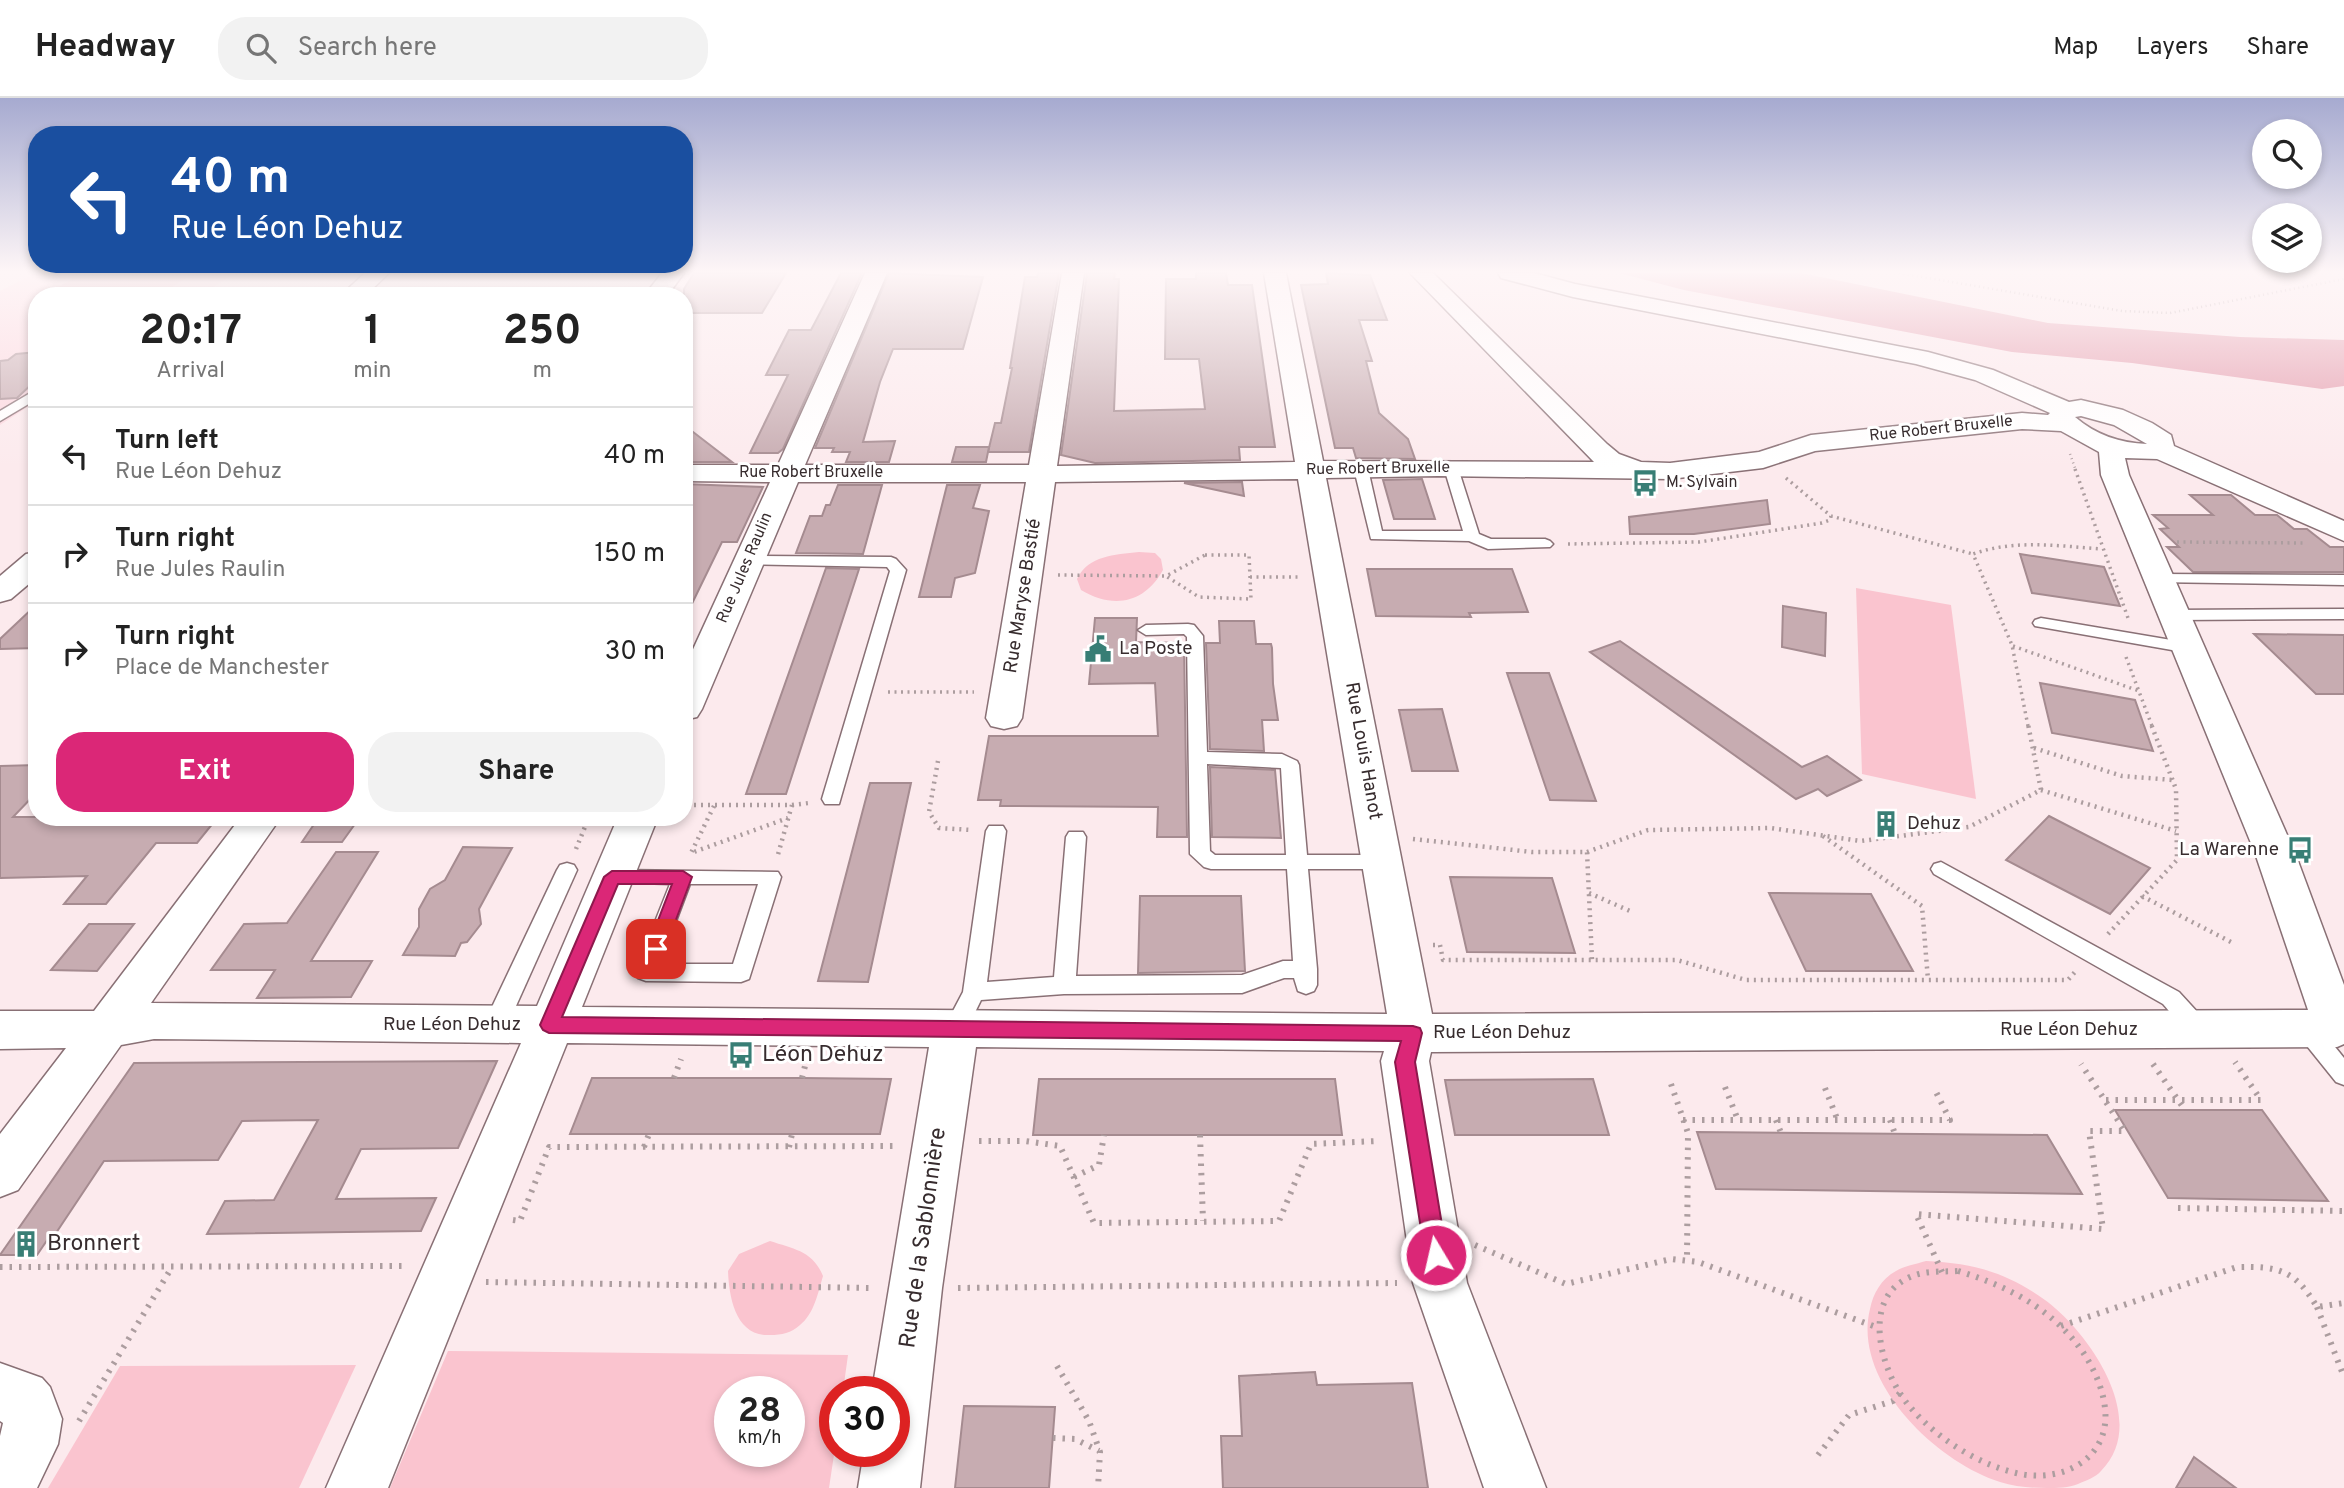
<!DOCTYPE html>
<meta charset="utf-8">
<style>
:root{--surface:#fff;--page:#f2f2f2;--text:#222;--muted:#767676;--line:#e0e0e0;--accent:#db2777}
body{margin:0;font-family:Overpass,sans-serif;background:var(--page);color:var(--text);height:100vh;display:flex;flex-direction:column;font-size:26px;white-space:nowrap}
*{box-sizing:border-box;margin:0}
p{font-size:23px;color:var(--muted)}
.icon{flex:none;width:38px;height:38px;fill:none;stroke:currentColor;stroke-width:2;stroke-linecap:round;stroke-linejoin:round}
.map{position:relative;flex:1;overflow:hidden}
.side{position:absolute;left:28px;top:189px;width:665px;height:539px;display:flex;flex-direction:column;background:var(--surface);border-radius:28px;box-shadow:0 4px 10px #0003}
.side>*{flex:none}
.hud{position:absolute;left:28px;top:28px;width:665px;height:147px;border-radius:28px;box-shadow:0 4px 10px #0003;background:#1a4fa0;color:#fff;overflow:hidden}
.buttons{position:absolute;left:2252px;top:21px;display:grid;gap:14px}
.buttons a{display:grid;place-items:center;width:70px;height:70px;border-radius:50%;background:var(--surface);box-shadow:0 4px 10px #0003;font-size:35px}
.speed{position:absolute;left:714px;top:1278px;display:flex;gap:14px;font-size:35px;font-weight:700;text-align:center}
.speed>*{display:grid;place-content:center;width:91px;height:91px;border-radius:50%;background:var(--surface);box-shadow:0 4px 10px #0003;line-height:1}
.speed small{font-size:18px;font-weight:400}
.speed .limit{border:10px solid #d22;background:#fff;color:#111}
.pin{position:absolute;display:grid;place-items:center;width:60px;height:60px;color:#fff;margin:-30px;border-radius:14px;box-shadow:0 4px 10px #0006}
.me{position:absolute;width:77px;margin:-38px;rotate:351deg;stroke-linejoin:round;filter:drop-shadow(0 0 5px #0008)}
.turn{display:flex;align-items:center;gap:24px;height:147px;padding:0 28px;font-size:32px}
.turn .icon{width:91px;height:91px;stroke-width:2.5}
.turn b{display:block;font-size:49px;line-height:60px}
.eta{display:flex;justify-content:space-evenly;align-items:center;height:119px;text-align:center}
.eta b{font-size:42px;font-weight:700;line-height:49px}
.primary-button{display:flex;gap:14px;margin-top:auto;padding:14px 28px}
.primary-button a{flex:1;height:80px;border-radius:28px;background:var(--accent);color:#fff;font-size:28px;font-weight:700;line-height:80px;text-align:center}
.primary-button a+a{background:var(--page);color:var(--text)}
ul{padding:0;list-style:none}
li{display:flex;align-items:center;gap:21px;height:98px;padding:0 28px;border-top:2px solid var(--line)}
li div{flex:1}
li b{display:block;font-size:26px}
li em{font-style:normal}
header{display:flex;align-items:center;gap:42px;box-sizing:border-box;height:98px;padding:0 35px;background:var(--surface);border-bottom:2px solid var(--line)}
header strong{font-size:33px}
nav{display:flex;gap:38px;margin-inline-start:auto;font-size:24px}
.search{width:490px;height:63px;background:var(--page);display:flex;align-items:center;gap:18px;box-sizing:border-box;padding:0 24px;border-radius:28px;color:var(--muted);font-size:26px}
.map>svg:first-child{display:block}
</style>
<header>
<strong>Headway</strong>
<div class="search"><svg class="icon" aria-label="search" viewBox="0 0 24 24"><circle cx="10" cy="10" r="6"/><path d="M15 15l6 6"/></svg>Search here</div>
<nav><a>Map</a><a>Layers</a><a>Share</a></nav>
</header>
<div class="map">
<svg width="2344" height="1390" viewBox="0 0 2344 1390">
<rect width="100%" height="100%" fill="#fceaed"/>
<!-- built -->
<polygon fill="#fcd7df" points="36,175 235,175 200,198 37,198 37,303 0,327 0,193"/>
<!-- green -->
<g fill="#fac4cf" fill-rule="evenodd">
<polygon points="76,179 186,180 158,198 43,198"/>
<path d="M1139,454L1155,455L1161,461L1163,472C1144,506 1113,511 1081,492L1077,481C1089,457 1114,457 1139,454Z"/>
<polygon points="1856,490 1951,507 1976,701 1862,676"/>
<path d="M770,1143C794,1151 813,1153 823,1178C818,1195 814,1216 800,1227C791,1235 782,1237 770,1237C736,1239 729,1200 728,1173L739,1156Z"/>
<path d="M1926,1163C1972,1165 2006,1174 2045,1202C2089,1234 2151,1323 2101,1373C2096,1379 2085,1383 2078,1386C2069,1390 2057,1390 2047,1390C2031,1390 2015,1389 2000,1384C1936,1364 1852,1283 1870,1211C1873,1196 1881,1181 1896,1173C1904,1168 1916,1166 1926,1163Z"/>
<path d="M448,1253L848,1257L843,1293H835V1350L829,1390H390ZM730,1293H789V1353H730Z"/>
<polygon points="356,1267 299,1390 48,1390 120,1268"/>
</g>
<!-- water -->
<polygon fill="#e49cad" points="1619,175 1801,175 2048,225 2240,239 2344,242 2344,288 2322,291 2132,265 2012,254 1684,192"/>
<!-- building -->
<g fill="#c7acb1" stroke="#a58b90" stroke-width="2">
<polygon points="694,175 786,175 762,215 684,215 684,191"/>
<polygon points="841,175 862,175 783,351 778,355 750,355 788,277 766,277 789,232 811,232"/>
<polygon points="889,175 983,179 963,251 893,251 880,284 863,344 895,343 889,364 846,364 850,354 832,354 834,350 815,350"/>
<polygon points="1038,175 1059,175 1029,354 988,354 995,325 1001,325 1012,270 1010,270 1025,179 1037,179"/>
<polygon points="1087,175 1115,175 1114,181 1119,181 1114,313 1205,311 1199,261 1165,261 1166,181 1196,181 1196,175 1226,175 1228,187 1252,187 1275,349 1239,349 1240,362 1095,365 1061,357"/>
<polygon points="1326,175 1370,177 1387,222 1359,222 1372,263 1366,263 1379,315 1408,341 1415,361 1356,360 1353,350 1335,350 1301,187 1328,186"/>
<polygon points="37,254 37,281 17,300 0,301 0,263 8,262 16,256"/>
<polygon points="684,327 732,364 684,364"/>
<polygon points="956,349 989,349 986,364 952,364"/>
<polygon points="1422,381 1435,421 1394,421 1383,382"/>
<polygon points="1242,384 1244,398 1184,385"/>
<polygon points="684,386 763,389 737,444 722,444 684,522"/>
<polygon points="838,387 882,387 863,456 796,455 810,418 822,418 826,407 830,407"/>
<polygon points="947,387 980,387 973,410 989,413 975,475 955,480 951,499 919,499"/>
<polygon points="2190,397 2231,397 2255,417 2277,417 2294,431 2307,431 2330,449 2344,449 2344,474 2193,474 2167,449 2179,449 2160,431 2168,430 2153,417 2213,417"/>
<polygon points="1767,402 1770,426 1694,436 1630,436 1629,419"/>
<polygon points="2020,456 2104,469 2120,508 2032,495"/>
<polygon points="826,470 859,471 786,696 746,696"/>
<polygon points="1367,471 1512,471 1528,514 1469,515 1471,519 1376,518"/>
<polygon points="37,506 37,550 0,551 0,541"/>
<polygon points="1783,508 1826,515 1825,558 1782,549"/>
<polygon points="1095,520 1137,520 1136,544 1184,545 1187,739 1157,739 1158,709 1000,708 1001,702 978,702 989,638 1158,638 1155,585 1089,586"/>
<polygon points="1219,523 1254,523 1256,546 1271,546 1272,550 1273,586 1278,622 1262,622 1264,653 1210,651 1206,545 1220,545"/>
<polygon points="2254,536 2344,537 2344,596 2316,596"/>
<polygon points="1620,543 1802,669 1827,658 1861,682 1827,698 1818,691 1796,701 1590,554"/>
<polygon points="1507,575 1549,575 1596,703 1550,702"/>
<polygon points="2040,585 2135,602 2153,653 2052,635"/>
<polygon points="1442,611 1458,673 1412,673 1399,612"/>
<polygon points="37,667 37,694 13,719 218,719 197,745 156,745 106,806 64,806 87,778 0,780 0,668"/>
<polygon points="1210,669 1275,672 1281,740 1212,739"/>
<polygon points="870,685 911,685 868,884 818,883"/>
<polygon points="2049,718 2150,770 2110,816 2006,762"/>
<polygon points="319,719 360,719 342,744 302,744"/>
<polygon points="463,749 512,750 479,811 481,826 467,844 461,845 455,858 403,857 419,829 419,811 430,791 445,782"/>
<polygon points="336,754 378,754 311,863 372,863 351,899 257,900 275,872 211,872 244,826 287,825"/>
<polygon points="1450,779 1552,780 1575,855 1467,854"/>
<polygon points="1769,795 1871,796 1913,873 1806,873"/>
<polygon points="1140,798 1241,798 1245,873 1138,875"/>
<polygon points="89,826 134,826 97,873 51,872"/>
<polygon points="497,963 458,1050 361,1051 336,1101 436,1100 421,1133 207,1136 225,1103 274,1102 318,1022 242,1023 218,1062 104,1063 56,1135 52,1135 37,1157 0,1157 134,965"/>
<polygon points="592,980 802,980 891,981 880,1036 570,1036"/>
<polygon points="1039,981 1335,981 1342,1037 1033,1037"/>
<polygon points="1593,981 1609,1037 1455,1037 1445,982"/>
<polygon points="2115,1012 2262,1012 2328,1103 2168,1100"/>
<polygon points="1697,1034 2047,1037 2082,1096 1716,1091"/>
<polygon points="1315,1274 1317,1287 1412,1285 1428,1390 1223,1390 1221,1338 1242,1338 1239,1278"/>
<polygon points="964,1308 1055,1309 1049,1390 955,1390"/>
<polygon points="2194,1359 2236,1390 2176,1390"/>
</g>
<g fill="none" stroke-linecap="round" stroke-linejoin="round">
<defs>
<g id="lane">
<polygon points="37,291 37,301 0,323 0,313"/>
<polygon points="1451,366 1458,370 1479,436 1491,441 1545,441 1550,443 1553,446 1550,449 1488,451 1469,443 1371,441 1354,371 1356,368 1361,367 1368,371 1382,433 1463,433 1444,370"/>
<polygon points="748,458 891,459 896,461 906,472 839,706 825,706 822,701 890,473 887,469 743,466 740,463"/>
<polygon points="2159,476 2344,477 2344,487 2153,484 2151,481"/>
<polygon points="2344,511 2344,521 2175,522 2167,517 2175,512"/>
<polygon points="2041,520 2189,545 2197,550 2189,555 2035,528 2033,525 2035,522"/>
<path d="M1188,526L1194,527L1203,538L1207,654L1282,656L1297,663L1299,667L1307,757H1383L1390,759L1393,764L1390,769L1383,771H1308L1317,871V887L1314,893L1306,896L1298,893L1294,880H1284L1242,895L1064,896L981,902L963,939L955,941L947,939L943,932L963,894L986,733L989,728H1003L1006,733L987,884L1054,879L1066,739L1069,734H1083L1086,739L1076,878L1242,877L1283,863H1293L1287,771H1211L1204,769L1190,756L1187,539L1184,536L1146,537L1138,532L1146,527ZM1207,666L1281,670L1286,757H1215L1210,753Z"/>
<path d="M1941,764L2179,894L2212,930L2208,937C2189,943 2175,919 2163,906L1934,776L1931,771L1934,766Z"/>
<polygon points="567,765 574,767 577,772 507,928 503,935 495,937 487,935 483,928 557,772 560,767"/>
<path d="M613,772L778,774L781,779L749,881L741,884L646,883L638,880L635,874L670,786L606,784L603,779L606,774ZM690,786H758L733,866H660Z"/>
<polygon points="2307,922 2315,924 2344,960 2344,987 2336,984 2299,938 2295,931 2299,924"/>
</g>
<g id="street">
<path d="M865,175H887L805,367H1029L1062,175H1084L1057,368L1295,364L1264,175H1286L1323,363L1594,364L1410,175H1433L1607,346L1619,356L1641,364L1670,365L1759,354L1811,337L2022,315L2048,317L2050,315L1975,282L1916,266L1573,199L1501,180L1498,175H1534L1575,186L1928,254L1993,272L2069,304L2081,302L2123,312L2152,325L2171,337L2174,348L2344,423V443L2157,361L2125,360L2129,377L2295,755L2344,887V946L2337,949L1431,954L1429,963L1467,1185L1546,1390H1484L1413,1185L1381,963L1384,953L976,949L942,1190L920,1390H858L864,1353H894V1293H872L929,949L567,945L388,1390H326L521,945L154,941L121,947L18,1092L0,1099V1036L66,950L0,951V913H94L241,719H281L151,905L537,908L618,719H658L582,909L1387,916L1298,381L1055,384L1022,620L1017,628L1004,631L991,628L986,620L1026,384H798L702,611L697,619L684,622V571L770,384L684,383V367H778ZM2081,318L2114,327L2147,346C2120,345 2096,337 2075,319ZM2022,331L2061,333L2099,354L2101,377L2255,755L2308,912L1432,916L1326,380L1438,378L1670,381L1763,370L1815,353Z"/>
<polygon points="0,1265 42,1280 50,1289 62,1321 58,1346 37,1390 0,1390 0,1338 3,1325 0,1323"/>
</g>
<g id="secondary">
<polygon points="365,175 389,175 365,198 340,198"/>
<polygon points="662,175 684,175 667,198 644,198"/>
<polygon points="37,454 37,479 11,501 0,504 0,478 26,456"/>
</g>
</defs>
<!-- lane casing -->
<use href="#lane" stroke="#897075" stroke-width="3"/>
<!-- street casing -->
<use href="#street" stroke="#897075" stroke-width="3"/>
<!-- secondary casing -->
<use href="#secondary" stroke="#897075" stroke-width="3"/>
<!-- path-far3 -->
<g stroke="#ac9d9f" stroke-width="2.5" stroke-dasharray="1 3.5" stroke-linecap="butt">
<polyline points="1899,175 2122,213 2170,215 2344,181"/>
<polyline points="2070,356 2076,373"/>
</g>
<!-- path-far2 -->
<g stroke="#ac9d9f" stroke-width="3.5" stroke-dasharray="2 4.5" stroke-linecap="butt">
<polyline points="2075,371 2128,520"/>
<polyline points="1786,380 1831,418 1973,456"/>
<polyline points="2177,444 2305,445"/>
<polyline points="1568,446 1699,444 1822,425 1830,422 1831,418"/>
<polygon points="1205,457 1249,457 1251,501 1199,499 1166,478"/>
<polyline points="1058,477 1166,478"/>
<polyline points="1250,479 1299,479"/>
<polyline points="2013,548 2139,593"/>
<polyline points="2126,559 2152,628"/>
<polyline points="888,594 974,594"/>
<path d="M2028,628L2012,547L1973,456C2015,441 2058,448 2102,451"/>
</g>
<!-- path-far1 -->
<g stroke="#ac9d9f" stroke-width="4.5" stroke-dasharray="2 5" stroke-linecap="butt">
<polyline points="2034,650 2122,678 2173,682"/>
<polyline points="938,663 929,714 939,730 972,732"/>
<polyline points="2041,692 2176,733"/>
<polyline points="694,707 792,707 777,760"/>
<polyline points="792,707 809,705"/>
<polyline points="714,708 691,755 788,720"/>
<polyline points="1823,738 1922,808 1928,882"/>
<polyline points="1413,741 1532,754 1587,754 1592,862"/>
<polyline points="576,751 589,719"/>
<polyline points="1587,754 1648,732 1770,730 1861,743 1969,729 2041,692 2028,626"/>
<polyline points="1589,795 1630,813"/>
<polyline points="2142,798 2231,844"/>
<polyline points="2108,836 2177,762 2176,691 2151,626"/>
<polyline points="1433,847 1440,847 1443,862 1677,862 1746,882 2068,882 2075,874"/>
</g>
<!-- path -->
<g stroke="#ac9d9f" stroke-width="6" stroke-dasharray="2.5 7" stroke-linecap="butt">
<polyline points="2153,966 2185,1012"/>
<polyline points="674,980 681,961"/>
<polyline points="802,980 806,964"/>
<polyline points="1671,986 1688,1035 1687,1163"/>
<polyline points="1725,989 1738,1022"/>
<polyline points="1825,990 1838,1023"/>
<polyline points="2106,1002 2261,1002 2235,964"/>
<polyline points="1683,1022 1950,1022 1934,990"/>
<polyline points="1776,1022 1781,1035"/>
<polyline points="1890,1022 1895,1036"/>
<polyline points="1200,1037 1203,1123"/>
<polyline points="979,1043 1025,1043 1060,1048 1094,1125 1279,1123 1311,1046 1377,1043"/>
<polyline points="644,1049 649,1036"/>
<polyline points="789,1049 792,1036"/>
<polyline points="1074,1079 1099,1067 1104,1037"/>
<polyline points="2178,1110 2344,1113"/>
<polyline points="513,1122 520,1123 549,1049 896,1048"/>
<polyline points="1475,1147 1566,1186 1671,1161 1698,1164 1879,1230"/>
<polyline points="0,1169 408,1168"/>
<path d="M1958,1173C2001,1186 2041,1205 2071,1239C2088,1258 2102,1284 2105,1310C2111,1362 2060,1386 2016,1375C1974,1365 1932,1337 1906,1304C1882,1273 1861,1205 1906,1181C1922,1172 1941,1174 1958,1173Z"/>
<polyline points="1942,1174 1916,1116 2103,1131 2089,1033 2125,1033 2081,966"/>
<polyline points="486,1184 872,1190"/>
<polyline points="958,1190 1397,1185"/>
<polyline points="2317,1209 2344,1279"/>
<path d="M2061,1228L2237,1169C2279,1168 2295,1172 2317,1209L2344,1205"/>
<polyline points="1057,1268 1089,1323 1100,1354 1098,1390"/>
<polyline points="79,1323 172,1169"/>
<polyline points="1053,1340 1075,1341 1099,1353"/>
<polyline points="1818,1357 1849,1317 1893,1303 1900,1295"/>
</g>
<!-- lane -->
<use href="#lane" fill="#fff" fill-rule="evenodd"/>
<!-- street -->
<use href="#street" fill="#fff" fill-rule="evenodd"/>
<!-- secondary -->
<use href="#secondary" fill="#fff" fill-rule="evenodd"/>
</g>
<!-- sky -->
<linearGradient id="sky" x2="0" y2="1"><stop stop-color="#a6aad0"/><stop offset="0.47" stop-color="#fef6f7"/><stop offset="1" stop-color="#fef6f7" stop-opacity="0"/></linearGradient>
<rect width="2344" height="370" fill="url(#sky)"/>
<!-- route -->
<polygon fill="#db2777" stroke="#8e194d" stroke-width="2" points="612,773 683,773 692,779 665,851 662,856 649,856 647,851 672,786 618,786 562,919 1413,928 1420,930 1422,935 1415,964 1447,1157 1444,1164 1436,1167 1428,1164 1425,1157 1395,964 1401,943 549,935 543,932 540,927 604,779"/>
<!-- icons -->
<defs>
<symbol id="bus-bare" viewBox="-9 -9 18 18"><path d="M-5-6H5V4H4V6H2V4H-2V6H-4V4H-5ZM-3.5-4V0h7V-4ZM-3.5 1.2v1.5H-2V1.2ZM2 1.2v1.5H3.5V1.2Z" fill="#387e75" stroke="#fff" stroke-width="2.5" paint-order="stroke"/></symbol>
<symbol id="civic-bare" viewBox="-9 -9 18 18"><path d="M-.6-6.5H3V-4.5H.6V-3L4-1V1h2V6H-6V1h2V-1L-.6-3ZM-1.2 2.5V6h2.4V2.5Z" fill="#387e75" stroke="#fff" stroke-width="2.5" paint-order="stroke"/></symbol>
<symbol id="building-bare" viewBox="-9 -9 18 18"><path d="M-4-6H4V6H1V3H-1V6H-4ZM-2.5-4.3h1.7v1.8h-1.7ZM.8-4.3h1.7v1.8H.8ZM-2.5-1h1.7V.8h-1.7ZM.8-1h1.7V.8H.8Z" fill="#387e75" stroke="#fff" stroke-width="2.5" paint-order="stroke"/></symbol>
</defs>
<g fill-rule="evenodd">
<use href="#bus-bare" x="1626" y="366" width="38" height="38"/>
<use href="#civic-bare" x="1079" y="532" width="38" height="38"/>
<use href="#building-bare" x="1867" y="707" width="38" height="38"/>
<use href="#bus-bare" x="2281" y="733" width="38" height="38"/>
<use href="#bus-bare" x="722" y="938" width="38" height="38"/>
<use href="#building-bare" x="7" y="1127" width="38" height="38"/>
</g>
<g text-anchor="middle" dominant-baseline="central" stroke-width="6" stroke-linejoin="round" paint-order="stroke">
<!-- far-street labels -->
<g font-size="16" fill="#372c2e" stroke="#fff">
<text transform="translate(1941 331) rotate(-6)">Rue Robert Bruxelle</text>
<text transform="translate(1378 371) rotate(-1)">Rue Robert Bruxelle</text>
<text x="811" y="375">Rue Robert Bruxelle</text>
<text transform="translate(745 470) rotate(-67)">Rue Jules Raulin</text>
</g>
<!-- far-poi labels -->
<g font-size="16" fill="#372c2e" stroke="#fff" text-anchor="start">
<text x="1666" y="385">M. Sylvain</text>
</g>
<!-- street labels -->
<g font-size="19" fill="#372c2e" stroke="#fff">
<text transform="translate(1023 498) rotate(-81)">Rue Maryse Bastié</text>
<text transform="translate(1363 653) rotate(80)">Rue Louis Hanot</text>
<text x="452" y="927">Rue Léon Dehuz</text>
<text x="2069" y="932">Rue Léon Dehuz</text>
<text x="1502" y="935">Rue Léon Dehuz</text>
</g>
<!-- poi labels -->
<g font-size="19" fill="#372c2e" stroke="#fff" text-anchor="start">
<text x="1119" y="551">La Poste</text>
<text x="1907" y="726">Dehuz</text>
<text x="2279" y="752" text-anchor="end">La Warenne</text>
</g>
<!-- near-poi labels -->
<g font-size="23" fill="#372c2e" stroke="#fff" text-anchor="start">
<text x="762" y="957">Léon Dehuz</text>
<text x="47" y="1146">Bronnert</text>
</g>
<!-- near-street labels -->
<g font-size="23" fill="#372c2e" stroke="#fff">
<text transform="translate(924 1140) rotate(-82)">Rue de la Sablonnière</text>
</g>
</g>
</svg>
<div class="buttons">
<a><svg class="icon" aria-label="search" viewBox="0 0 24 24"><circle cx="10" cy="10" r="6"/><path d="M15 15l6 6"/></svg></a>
<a><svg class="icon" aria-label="layers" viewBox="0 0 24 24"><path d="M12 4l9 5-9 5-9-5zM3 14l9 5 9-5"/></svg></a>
</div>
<div class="speed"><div>28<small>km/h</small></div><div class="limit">30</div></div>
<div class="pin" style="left:656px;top:851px;background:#d93025"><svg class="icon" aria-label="arrive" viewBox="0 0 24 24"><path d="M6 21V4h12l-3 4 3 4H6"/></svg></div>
<svg class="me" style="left:1436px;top:1157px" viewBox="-20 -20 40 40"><circle r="17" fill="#db2777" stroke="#fff" stroke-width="3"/><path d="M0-11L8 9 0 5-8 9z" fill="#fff"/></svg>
<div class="hud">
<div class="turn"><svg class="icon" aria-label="left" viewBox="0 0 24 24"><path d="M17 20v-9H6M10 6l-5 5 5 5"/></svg><div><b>40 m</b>Rue Léon Dehuz</div></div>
</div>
<section class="side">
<div class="eta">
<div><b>20:17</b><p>Arrival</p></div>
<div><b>1</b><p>min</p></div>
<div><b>250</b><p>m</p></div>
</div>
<ul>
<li><svg class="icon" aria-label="left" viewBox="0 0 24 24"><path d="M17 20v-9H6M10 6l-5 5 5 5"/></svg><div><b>Turn left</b><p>Rue Léon Dehuz</p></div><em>40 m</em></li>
<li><svg class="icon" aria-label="right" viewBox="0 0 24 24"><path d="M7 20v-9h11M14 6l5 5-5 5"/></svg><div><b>Turn right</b><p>Rue Jules Raulin</p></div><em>150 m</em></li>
<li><svg class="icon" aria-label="right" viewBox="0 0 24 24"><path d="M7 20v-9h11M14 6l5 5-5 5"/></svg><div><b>Turn right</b><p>Place de Manchester</p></div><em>30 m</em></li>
</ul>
<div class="primary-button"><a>Exit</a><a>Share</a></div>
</section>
</div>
